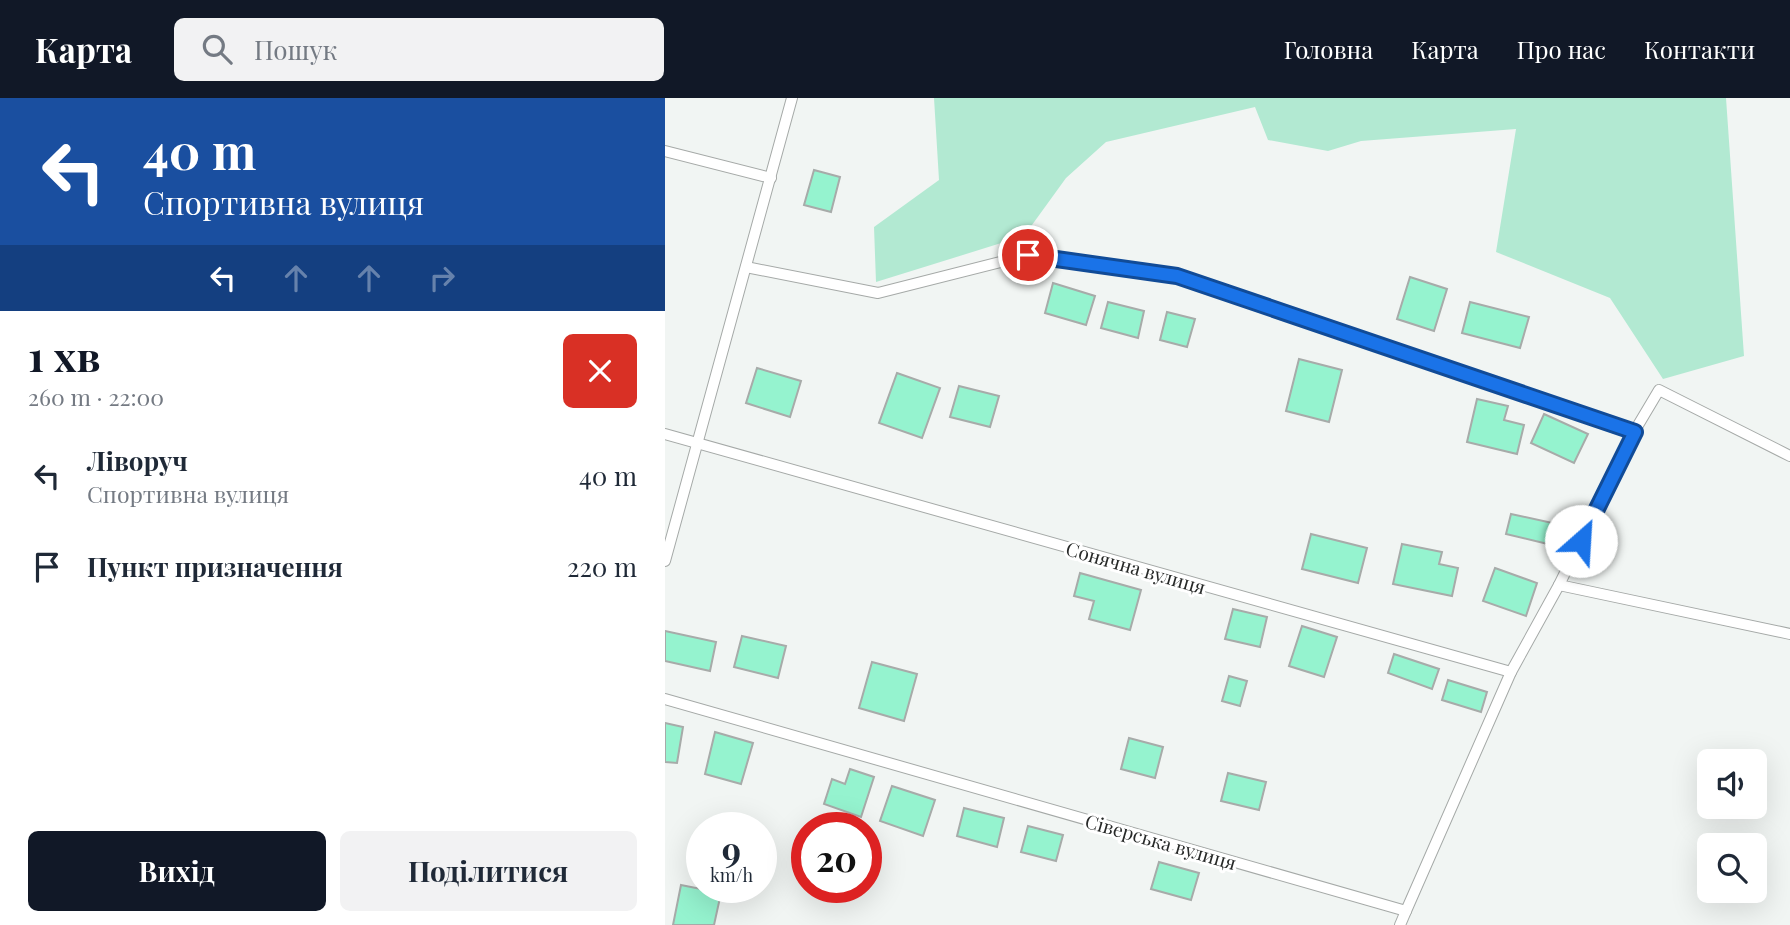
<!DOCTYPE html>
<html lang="uk">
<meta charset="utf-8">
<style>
:root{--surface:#fff;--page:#f2f2f3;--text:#1f2937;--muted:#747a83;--accent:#111827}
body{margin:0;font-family:"Playfair Display",serif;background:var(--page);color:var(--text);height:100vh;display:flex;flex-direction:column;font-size:26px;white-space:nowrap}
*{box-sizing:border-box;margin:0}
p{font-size:23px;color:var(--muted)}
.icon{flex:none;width:38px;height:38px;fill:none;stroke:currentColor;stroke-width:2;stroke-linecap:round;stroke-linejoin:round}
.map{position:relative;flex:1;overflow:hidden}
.panel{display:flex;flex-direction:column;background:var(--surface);width:665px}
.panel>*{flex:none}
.hud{background:#1a4fa0;color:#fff;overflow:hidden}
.fabs{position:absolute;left:1032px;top:651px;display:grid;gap:14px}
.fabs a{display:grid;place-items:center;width:70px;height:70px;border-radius:10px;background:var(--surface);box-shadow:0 7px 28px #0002;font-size:35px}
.speed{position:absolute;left:21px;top:714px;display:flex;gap:14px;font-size:35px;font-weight:700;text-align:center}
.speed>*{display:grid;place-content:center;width:91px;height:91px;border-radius:50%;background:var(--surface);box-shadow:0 7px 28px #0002;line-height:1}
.speed small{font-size:18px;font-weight:400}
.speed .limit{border:10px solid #d22;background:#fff;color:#111}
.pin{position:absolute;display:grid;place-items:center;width:60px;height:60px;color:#fff;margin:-30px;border:4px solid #fff;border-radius:50%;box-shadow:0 2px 7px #0007}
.me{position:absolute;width:77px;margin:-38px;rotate:26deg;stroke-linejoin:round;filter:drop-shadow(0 0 5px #0008)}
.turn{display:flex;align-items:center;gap:24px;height:147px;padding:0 28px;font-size:32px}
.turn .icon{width:91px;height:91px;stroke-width:2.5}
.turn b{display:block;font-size:49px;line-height:60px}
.lanes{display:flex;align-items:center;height:66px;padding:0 28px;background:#0003;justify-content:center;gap:35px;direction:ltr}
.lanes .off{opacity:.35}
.round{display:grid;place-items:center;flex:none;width:74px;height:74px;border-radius:10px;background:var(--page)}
.overview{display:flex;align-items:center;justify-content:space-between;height:119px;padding:0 28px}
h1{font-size:42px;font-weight:700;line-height:52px;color:var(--accent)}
.action{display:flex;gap:14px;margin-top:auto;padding:14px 28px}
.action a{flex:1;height:80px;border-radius:10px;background:var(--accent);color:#fff;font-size:28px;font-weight:700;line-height:80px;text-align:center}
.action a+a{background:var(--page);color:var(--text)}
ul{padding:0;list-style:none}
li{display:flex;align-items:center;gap:21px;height:91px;padding:0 28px}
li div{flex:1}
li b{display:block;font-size:26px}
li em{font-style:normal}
header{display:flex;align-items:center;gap:42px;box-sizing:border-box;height:98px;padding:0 35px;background:var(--accent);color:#fff}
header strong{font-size:33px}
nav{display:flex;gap:38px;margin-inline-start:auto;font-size:24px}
.search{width:490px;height:63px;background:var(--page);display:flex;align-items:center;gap:18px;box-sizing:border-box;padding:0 24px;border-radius:10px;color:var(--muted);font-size:26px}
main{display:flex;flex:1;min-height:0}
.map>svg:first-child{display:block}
</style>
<header>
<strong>Карта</strong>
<div class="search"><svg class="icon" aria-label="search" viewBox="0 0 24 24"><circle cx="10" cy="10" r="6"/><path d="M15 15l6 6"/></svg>Пошук</div>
<nav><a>Головна</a><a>Карта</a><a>Про нас</a><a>Контакти</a></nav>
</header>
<main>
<section class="panel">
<div class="hud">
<div class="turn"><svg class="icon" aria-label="left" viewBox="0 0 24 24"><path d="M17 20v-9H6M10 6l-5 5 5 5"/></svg><div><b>40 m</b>Спортивна вулиця</div></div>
<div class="lanes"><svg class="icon" aria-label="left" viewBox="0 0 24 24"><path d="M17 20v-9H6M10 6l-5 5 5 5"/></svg><svg class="icon off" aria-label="ahead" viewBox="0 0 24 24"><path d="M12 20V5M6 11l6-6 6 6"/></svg><svg class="icon off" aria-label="ahead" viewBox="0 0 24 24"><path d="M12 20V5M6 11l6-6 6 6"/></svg><svg class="icon off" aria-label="right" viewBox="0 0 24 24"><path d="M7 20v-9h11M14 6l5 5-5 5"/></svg></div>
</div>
<div class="overview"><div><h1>1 хв</h1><p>260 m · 22:00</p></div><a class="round" style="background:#d93025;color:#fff"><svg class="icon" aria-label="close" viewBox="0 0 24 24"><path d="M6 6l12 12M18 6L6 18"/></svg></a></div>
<ul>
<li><svg class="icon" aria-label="left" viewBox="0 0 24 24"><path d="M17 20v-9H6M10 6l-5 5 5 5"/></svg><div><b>Ліворуч</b><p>Спортивна вулиця</p></div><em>40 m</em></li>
<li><svg class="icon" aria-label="arrive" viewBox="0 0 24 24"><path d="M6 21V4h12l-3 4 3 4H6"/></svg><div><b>Пункт призначення</b></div><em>220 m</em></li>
</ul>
<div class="action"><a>Вихід</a><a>Поділитися</a></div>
</section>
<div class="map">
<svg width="1125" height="827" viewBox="0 0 1125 827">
<rect width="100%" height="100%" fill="#f1f5f3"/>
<!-- green -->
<polygon fill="#b2e9d2" points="269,0 1061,0 1079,258 998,281 945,200 831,154 851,31 696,43 663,53 603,42 590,9 441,44 401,80 359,138 211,184 209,129 274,82"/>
<!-- building -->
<g fill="#95f3cf" stroke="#a7aba9" stroke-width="2">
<polygon points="149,72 175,79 166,114 139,107"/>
<polygon points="745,179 782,191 769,233 732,221"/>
<polygon points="388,185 430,198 421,227 380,215"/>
<polygon points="443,204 479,213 473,240 436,230"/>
<polygon points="805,204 864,219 855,250 797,235"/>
<polygon points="502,214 530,221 522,249 495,242"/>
<polygon points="634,261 677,272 664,324 621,313"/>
<polygon points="92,270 136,283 125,319 81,305"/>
<polygon points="232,275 275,290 257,340 214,325"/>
<polygon points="294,288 334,298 325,329 285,319"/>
<polygon points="812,301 843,308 839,322 859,327 852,356 802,344"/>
<polygon points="879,316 923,336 909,365 866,345"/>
<polygon points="846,416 892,426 887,447 841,436"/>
<polygon points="646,436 702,450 693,485 637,471"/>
<polygon points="737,446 777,454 774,466 793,470 787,498 728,486"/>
<polygon points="830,470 872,485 861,518 818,503"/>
<polygon points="415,475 476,492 465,532 424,521 429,503 409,498"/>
<polygon points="568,511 602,519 595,549 560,541"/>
<polygon points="637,528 672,539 659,579 624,568"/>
<polygon points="0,533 51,544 45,573 0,563"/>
<polygon points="77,538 121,548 113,580 69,569"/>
<polygon points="729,556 774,571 767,591 723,575"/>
<polygon points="207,564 252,576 239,623 194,610"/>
<polygon points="564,578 582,583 575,608 557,603"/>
<polygon points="783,582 822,594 816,614 777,602"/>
<polygon points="0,625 18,629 12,665 0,664"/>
<polygon points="50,634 88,645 76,686 40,676"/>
<polygon points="464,640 498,649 490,680 456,671"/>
<polygon points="185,671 209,679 196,719 159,706 167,681 180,686"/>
<polygon points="563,675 601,684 594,712 556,703"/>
<polygon points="227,688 270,702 258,738 215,723"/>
<polygon points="299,710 339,720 332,749 292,738"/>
<polygon points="363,728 398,737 391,763 356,754"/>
<polygon points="494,764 534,775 526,802 486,791"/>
<polygon points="16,787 56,795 49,827 8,827"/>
</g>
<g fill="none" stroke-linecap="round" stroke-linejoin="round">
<defs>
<g id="lane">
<polyline points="0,53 106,80"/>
<polyline points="81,169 213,195 363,157 512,178 969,334"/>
<polyline points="0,336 846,574 894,487"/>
<polyline points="1125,358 994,292 969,334 894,487 1125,536"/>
<polyline points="0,463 127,0"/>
<polyline points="0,601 741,813 846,574"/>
<polyline points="735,827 741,813"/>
</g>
</defs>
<!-- lane casing -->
<use href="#lane" stroke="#a5a9a7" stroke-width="12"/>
<!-- lane -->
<use href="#lane" stroke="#fff" stroke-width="10"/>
</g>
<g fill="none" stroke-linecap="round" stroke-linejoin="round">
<defs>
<polyline id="route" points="363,157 512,178 970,334 916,443"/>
</defs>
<!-- route casing -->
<use href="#route" stroke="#114b97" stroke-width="18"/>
<!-- route -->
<use href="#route" stroke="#1a73e8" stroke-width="12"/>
</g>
<g text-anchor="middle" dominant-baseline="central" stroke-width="6" stroke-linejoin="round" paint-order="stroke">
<!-- street labels -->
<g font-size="19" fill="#272928" stroke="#fff">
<text transform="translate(471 469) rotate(16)">Сонячна вулиця</text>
<text transform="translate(496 743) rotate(16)">Сіверська вулиця</text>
</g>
</g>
</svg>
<div class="fabs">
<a><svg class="icon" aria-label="sound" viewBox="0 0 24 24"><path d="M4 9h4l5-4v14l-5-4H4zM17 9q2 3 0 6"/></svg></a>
<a><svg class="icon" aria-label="search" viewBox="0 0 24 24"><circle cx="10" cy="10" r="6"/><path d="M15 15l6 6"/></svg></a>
</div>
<div class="speed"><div>9<small>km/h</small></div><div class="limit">20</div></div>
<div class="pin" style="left:363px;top:157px;background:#d93025"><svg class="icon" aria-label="arrive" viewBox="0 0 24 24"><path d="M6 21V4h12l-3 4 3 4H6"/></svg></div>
<svg class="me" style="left:916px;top:443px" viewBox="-20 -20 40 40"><circle r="19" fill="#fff"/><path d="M0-13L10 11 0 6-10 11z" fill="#1a73e8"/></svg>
</div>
</main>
